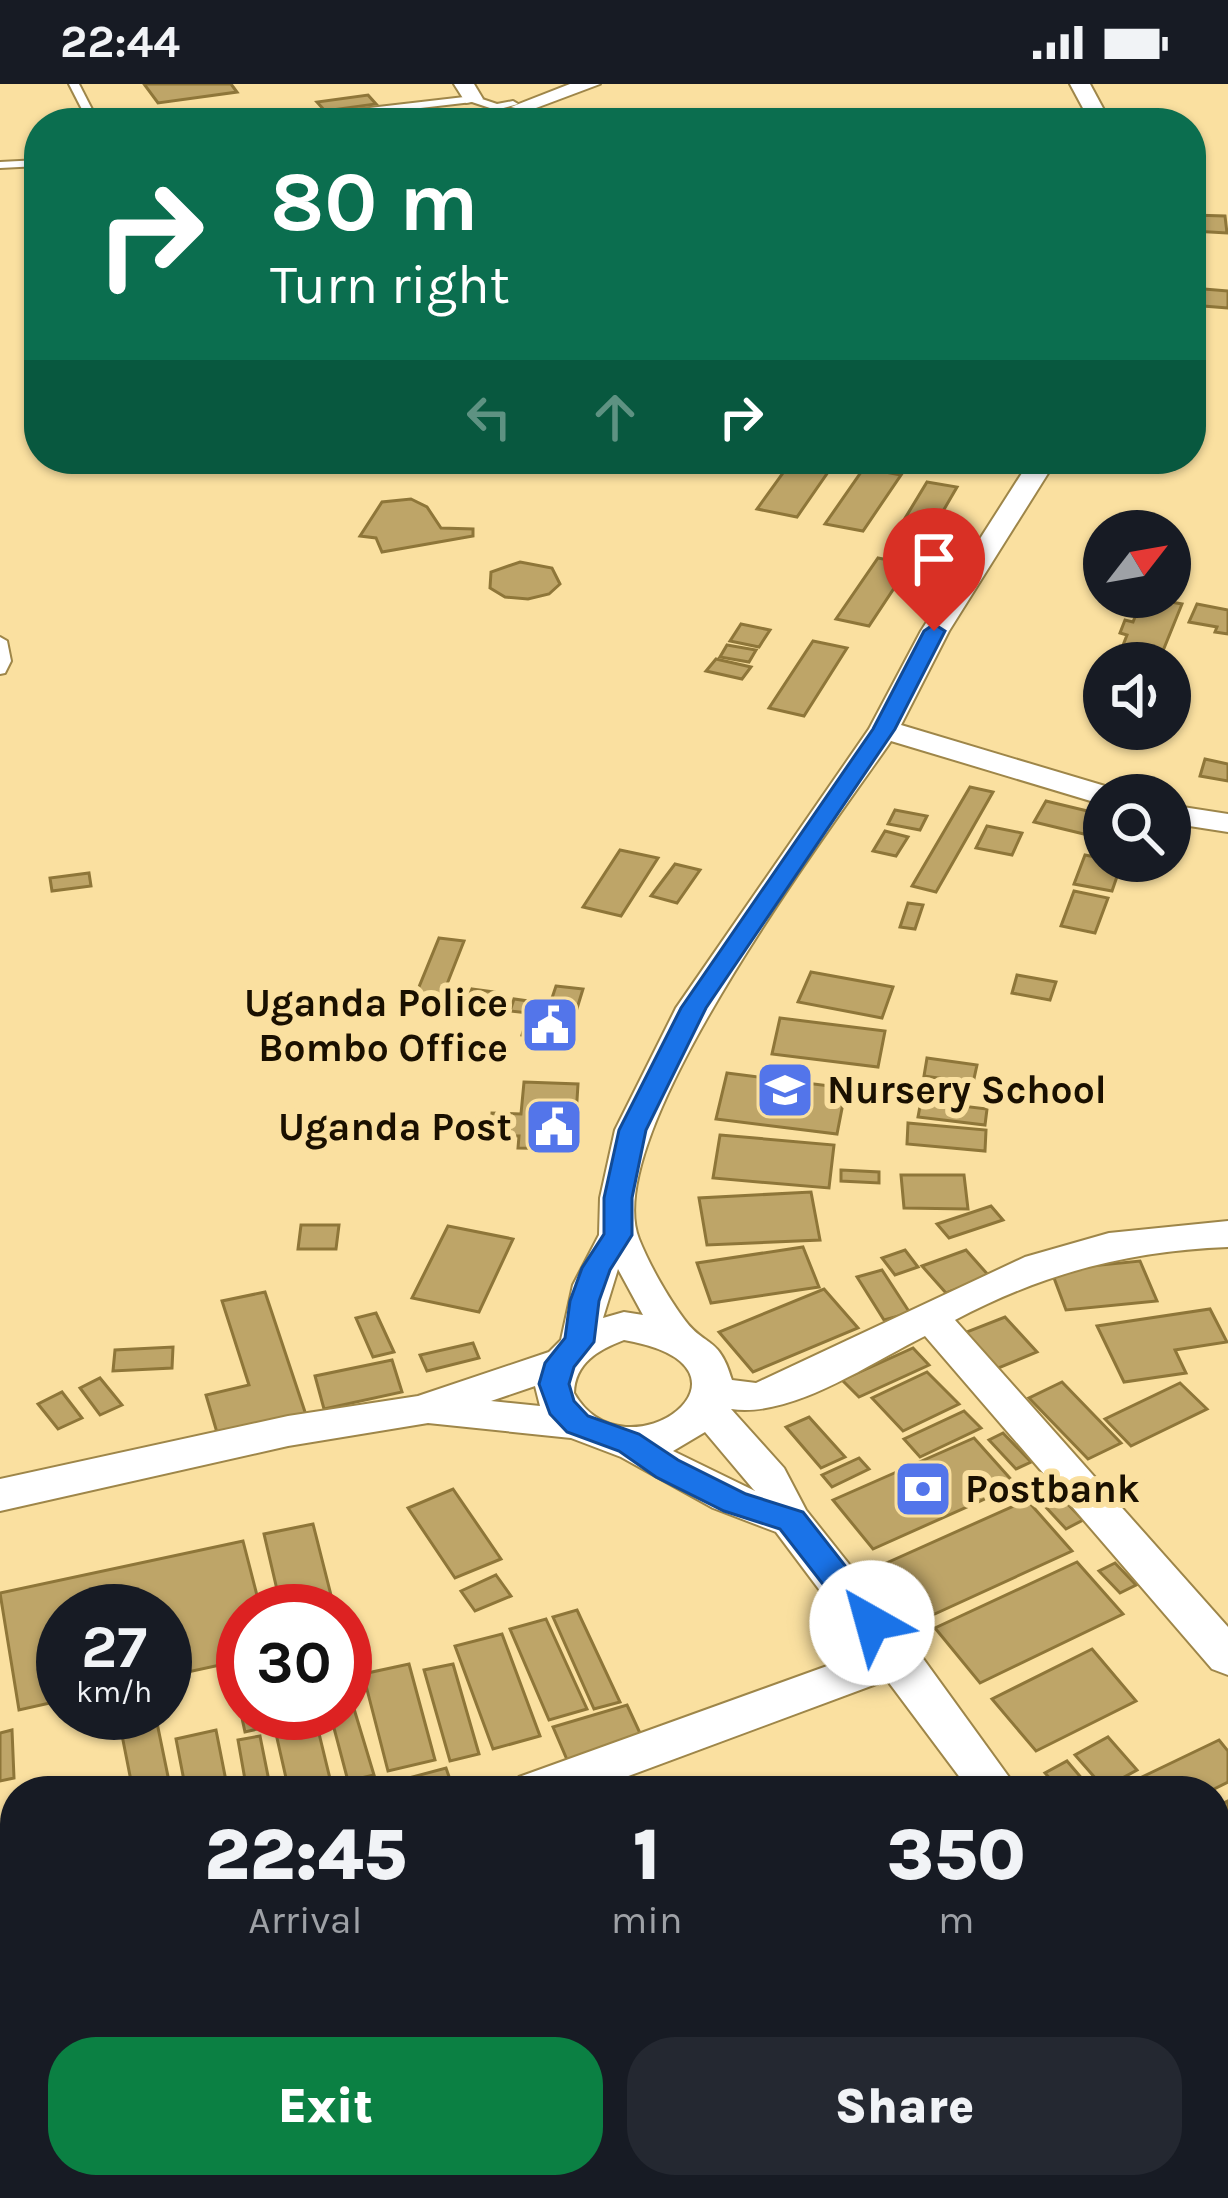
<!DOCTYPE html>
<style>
:root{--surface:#171b24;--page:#242831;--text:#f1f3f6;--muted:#9ea1a6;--accent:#0b8043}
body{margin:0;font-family:Karla,sans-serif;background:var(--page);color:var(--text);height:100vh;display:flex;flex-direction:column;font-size:45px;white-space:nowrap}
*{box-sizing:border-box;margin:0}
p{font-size:39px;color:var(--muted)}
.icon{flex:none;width:66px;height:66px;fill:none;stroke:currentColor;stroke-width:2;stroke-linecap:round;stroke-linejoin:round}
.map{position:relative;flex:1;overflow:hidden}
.details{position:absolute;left:0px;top:1692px;width:1230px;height:423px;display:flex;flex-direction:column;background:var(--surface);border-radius:48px 48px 0 0;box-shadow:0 3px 9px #0004}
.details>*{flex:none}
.hud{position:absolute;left:24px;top:24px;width:1182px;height:366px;border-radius:48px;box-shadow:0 3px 9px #0004;background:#0b6e4f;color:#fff;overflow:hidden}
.needle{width:78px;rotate:59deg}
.buttons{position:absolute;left:1083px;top:426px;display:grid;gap:24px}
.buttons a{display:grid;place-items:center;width:108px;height:108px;border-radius:50%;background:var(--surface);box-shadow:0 3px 9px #0004;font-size:60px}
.speed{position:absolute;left:36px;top:1500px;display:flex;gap:24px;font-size:60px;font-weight:700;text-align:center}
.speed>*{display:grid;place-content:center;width:156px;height:156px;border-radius:50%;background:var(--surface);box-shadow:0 3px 9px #0004;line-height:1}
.speed small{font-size:30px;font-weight:400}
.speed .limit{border:18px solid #d22;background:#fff;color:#111}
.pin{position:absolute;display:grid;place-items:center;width:102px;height:102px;color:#fff;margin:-123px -51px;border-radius:50% 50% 50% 0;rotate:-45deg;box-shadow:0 0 12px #0007}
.pin .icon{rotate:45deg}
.me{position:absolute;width:132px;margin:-66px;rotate:322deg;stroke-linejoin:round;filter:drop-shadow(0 0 9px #0008)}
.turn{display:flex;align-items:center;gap:42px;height:252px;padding:0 48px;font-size:54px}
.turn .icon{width:156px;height:156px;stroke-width:2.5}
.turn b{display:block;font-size:84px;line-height:102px}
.lanes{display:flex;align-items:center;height:114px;padding:0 48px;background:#0003;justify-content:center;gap:60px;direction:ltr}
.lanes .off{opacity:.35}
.eta{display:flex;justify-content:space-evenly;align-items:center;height:204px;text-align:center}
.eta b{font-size:72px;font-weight:800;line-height:84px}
.button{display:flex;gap:24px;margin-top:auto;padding:24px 48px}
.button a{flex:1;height:138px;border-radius:48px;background:var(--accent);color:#fff;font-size:48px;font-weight:800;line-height:138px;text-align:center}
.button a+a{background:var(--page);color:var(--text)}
.status{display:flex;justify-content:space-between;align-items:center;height:84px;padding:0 60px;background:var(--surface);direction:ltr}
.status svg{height:33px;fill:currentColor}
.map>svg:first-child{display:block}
</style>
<div class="status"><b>22:44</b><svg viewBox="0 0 49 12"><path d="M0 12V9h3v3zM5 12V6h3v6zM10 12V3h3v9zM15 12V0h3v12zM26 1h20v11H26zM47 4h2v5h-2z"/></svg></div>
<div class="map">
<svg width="1228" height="2114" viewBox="0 0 1228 2114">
<rect width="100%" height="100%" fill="#fae0a0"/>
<!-- building -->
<g fill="#bea568" stroke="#8e7639" stroke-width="3">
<polygon points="144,0 231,0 237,8 158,19"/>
<polygon points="368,11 376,20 325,27 317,18"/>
<polygon points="586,27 594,39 540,39 537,33"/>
<polygon points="1191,131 1225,132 1227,149 1193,147"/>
<polygon points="1192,204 1228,207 1228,224 1191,221"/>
<polygon points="793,375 835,378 797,433 757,425"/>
<polygon points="864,384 901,391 863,447 825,440"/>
<polygon points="927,398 957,403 924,460 893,454"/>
<polygon points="411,415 427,423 441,444 473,445 473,452 382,468 376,454 360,452 382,418"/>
<polygon points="878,474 910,480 869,542 836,535"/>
<polygon points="520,478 552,484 560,500 549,510 528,515 505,513 490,504 491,488"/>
<polygon points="1143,513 1182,520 1158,579 1118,574 1127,551 1120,549 1125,536 1133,538"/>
<polygon points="1197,520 1228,526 1228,550 1215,548 1217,543 1189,538"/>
<polygon points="741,540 770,546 759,563 730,557"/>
<polygon points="813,557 847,564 804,632 769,624"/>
<polygon points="727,561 756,566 749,578 720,573"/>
<polygon points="716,575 751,583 742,595 706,587"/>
<polygon points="1205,675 1228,680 1228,697 1200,692"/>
<polygon points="970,703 993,708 936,808 912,802"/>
<polygon points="1046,717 1100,730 1088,751 1034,738"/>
<polygon points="895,726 927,732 920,746 888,740"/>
<polygon points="987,742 1022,749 1012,771 976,764"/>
<polygon points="885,747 908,753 896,772 873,767"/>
<polygon points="620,766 658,774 621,832 583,823"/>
<polygon points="1085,771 1122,778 1112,807 1074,800"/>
<polygon points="675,780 700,786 677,819 651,812"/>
<polygon points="89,789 91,802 52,807 50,794"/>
<polygon points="1074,807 1108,814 1095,849 1061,842"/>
<polygon points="908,819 923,821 915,845 900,843"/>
<polygon points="439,854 464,857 438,923 412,920"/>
<polygon points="811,888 893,903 882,934 798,918"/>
<polygon points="1017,891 1056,898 1050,916 1012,909"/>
<polygon points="556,902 583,905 567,957 522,951 529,929 510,927 514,915 550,920"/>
<polygon points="472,905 494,908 483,933 462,929"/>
<polygon points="780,934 885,947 878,983 772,970"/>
<polygon points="927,974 977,981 973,999 924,992"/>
<polygon points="727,989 846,1004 837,1050 716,1035"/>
<polygon points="524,998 578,1000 574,1065 518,1064 519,1052 490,1052 492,1029 521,1030"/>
<polygon points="921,1017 987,1025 985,1041 918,1033"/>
<polygon points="908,1039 986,1046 985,1067 907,1060"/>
<polygon points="720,1051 834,1061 829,1104 713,1094"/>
<polygon points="841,1086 879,1088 879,1099 841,1097"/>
<polygon points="901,1091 964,1091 968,1125 904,1124"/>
<polygon points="811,1108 820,1156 707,1161 699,1114"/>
<polygon points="991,1122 1003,1136 949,1154 937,1140"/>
<polygon points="301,1141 339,1141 336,1165 298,1165"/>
<polygon points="448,1142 513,1155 479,1228 412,1214"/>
<polygon points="803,1163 819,1203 711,1219 697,1179"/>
<polygon points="905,1166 918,1183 895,1191 882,1174"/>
<polygon points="966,1166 990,1193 946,1209 922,1182"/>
<polygon points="1140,1177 1157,1217 1066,1226 1051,1186"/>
<polygon points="882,1186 910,1229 884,1236 857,1193"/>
<polygon points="824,1205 858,1244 753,1288 719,1248"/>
<polygon points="265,1208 306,1331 218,1352 206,1311 249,1301 222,1217"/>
<polygon points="1210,1225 1227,1258 1175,1266 1186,1289 1124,1298 1097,1242"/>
<polygon points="376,1229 394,1268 373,1273 356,1234"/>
<polygon points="1005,1233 1037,1268 996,1285 964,1249"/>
<polygon points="473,1259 479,1274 427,1287 420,1271"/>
<polygon points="173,1263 172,1284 113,1287 115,1266"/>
<polygon points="913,1264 929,1281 859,1313 842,1296"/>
<polygon points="392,1276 402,1308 324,1325 315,1292"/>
<polygon points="927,1288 959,1320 903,1347 872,1314"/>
<polygon points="100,1294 122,1321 100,1331 80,1304"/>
<polygon points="1062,1298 1121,1359 1088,1375 1029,1314"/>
<polygon points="1180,1299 1207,1325 1131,1362 1105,1335"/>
<polygon points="62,1308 82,1334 58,1345 38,1320"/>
<polygon points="964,1327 981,1344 920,1373 904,1355"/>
<polygon points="809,1333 845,1373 821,1384 786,1343"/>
<polygon points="1003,1349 1031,1378 1016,1385 989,1356"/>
<polygon points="974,1354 1016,1401 873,1465 833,1416"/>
<polygon points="859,1374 869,1385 832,1403 822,1391"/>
<polygon points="453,1405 501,1475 455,1494 408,1424"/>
<polygon points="1059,1411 1083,1436 1066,1445 1042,1419"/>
<polygon points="1027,1416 1072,1467 926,1534 882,1481"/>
<polygon points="313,1440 335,1527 282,1527 264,1450"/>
<polygon points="243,1457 261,1527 243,1527 243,1576 165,1593 165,1527 63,1527 63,1616 19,1626 0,1509"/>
<polygon points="1077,1478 1123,1530 980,1599 935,1544"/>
<polygon points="1115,1479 1136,1501 1120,1509 1099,1487"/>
<polygon points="496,1491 511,1512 475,1527 461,1507"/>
<polygon points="577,1526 620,1618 594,1625 553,1533"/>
<polygon points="546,1535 587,1625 549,1636 510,1545"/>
<polygon points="502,1550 540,1652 493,1665 455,1562"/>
<polygon points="1092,1565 1136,1617 1036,1667 992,1615"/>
<polygon points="409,1580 435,1676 388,1687 363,1590"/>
<polygon points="453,1580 479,1670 450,1677 424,1586"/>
<polygon points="345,1595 374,1691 348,1697 330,1629 345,1629"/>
<polygon points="243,1600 243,1629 314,1629 333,1707 289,1707 274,1641 245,1648 235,1602"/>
<polygon points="627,1621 646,1662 571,1685 553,1643"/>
<polygon points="155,1629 171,1707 133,1707 119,1636"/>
<polygon points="12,1646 14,1694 0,1697 0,1649"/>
<polygon points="216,1646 228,1707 186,1707 176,1655"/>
<polygon points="260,1652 271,1707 247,1707 238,1656"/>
<polygon points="1108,1653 1137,1686 1104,1704 1075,1671"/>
<polygon points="1219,1656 1228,1667 1228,1698 1210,1707 1153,1707 1142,1693"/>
<polygon points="1067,1677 1090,1704 1061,1707 1045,1689"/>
<polygon points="446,1684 454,1707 360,1707"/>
<polygon points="1228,1717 1228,1767 1215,1773 1215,1723"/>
<polygon points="15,1835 15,1908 0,1913 0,1840"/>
<polygon points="9,2033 15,2049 15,2082 0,2089 0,2037"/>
<polygon points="105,2100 192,2100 199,2114 76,2114"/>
<polygon points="442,2100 527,2100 532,2109 522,2114 450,2114"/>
<polygon points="726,2100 792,2100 799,2114 733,2114"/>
</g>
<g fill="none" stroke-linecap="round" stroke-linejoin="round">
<defs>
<g id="lane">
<polygon points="69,0 79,0 99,39 89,39"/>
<polygon points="473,12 497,20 513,17 518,20 496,26 472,18 292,39 261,39 266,36"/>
<polygon points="39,76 39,82 0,84 0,78"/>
<polygon points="0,553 7,557 11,577 5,589 0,590"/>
</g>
<g id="street">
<polygon points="454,0 474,0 483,15 466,19"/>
<polygon points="570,0 600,0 528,27 511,23"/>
<polygon points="1070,0 1090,0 1111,39 1091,39"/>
<path d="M1031,375H1057L949,547L901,641L1115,705L1119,711H1104V721L891,657C830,746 598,1052 639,1155C649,1180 667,1212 684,1235C704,1263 719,1251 732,1296L756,1299L1025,1173L1109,1149L1228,1137V1163C1128,1167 1044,1189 955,1236L1228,1543V1591L1212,1585L925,1252C870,1279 792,1334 731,1325L784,1384L806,1426L914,1562L1019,1707H970L887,1596L588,1707H512L519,1693L866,1568L776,1448L713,1424L621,1373L571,1354L428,1339L288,1362L0,1427V1395L288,1332L418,1312L549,1268L561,1256L573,1201L599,1151L600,1114L615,1046L676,924L869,645L921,547ZM618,1185L643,1231L624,1228L603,1234ZM624,1256C780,1283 626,1400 574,1309C575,1279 598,1266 624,1256ZM535,1302L540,1322L491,1317ZM705,1348L753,1405L755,1407L673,1367Z"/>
<polygon points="1170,721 1228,730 1228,748 1170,739"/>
<polygon points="15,1894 15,1938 0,1943 0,1899"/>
<polygon points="1215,1974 1228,1979 1228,2037 1215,2032"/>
<polygon points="320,2100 373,2100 379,2114 326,2114"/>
<polygon points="809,2100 862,2100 868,2114 815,2114"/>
</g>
</defs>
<!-- lane casing -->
<use href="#lane" stroke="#9e8649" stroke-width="4"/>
<!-- street casing -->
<use href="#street" stroke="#9e8649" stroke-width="4"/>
<!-- lane -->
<use href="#lane" fill="#fff" fill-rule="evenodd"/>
<!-- street -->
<use href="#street" fill="#fff" fill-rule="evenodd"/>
</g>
<!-- route -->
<polygon fill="#1a73e8" stroke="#114b97" stroke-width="3" points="934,540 945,547 895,645 706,924 646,1046 632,1114 632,1151 610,1186 599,1217 594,1258 574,1283 569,1300 574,1317 588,1332 639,1350 678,1376 746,1410 803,1428 883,1530 888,1539 883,1548 872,1552 860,1548 780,1445 724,1427 656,1393 619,1367 567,1348 550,1330 539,1300 545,1279 565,1254 570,1217 582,1184 604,1150 604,1114 619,1046 681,924 873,645 924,547"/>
<!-- icons -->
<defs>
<symbol id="civic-square" viewBox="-11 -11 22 22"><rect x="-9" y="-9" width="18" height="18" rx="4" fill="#5375ea" stroke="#fae0a0"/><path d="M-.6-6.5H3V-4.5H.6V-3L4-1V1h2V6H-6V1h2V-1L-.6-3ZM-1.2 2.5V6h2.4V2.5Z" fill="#fff"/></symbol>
<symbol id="school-square" viewBox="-11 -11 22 22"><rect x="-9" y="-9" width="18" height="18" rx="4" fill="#5375ea" stroke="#fae0a0"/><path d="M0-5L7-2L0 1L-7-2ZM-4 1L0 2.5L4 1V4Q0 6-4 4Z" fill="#fff"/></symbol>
<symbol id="bank-square" viewBox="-11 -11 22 22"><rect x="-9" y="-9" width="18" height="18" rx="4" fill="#5375ea" stroke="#fae0a0"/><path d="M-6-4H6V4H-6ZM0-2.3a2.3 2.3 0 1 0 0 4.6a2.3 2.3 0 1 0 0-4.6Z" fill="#fff"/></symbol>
</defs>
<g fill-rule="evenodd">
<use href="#civic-square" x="517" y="908" width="66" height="66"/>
<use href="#school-square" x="752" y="973" width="66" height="66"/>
<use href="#civic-square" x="521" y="1010" width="66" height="66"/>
<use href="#bank-square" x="890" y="1372" width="66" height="66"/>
</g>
<g text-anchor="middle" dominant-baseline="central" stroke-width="12" stroke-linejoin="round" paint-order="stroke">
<!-- poi labels -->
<g font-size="39" font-weight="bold" fill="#1a1000" stroke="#fae0a0" text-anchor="end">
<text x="508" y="919">Uganda Police<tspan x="508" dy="45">Bombo Office</tspan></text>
<text x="827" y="1006" text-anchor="start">Nursery School</text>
<text x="512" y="1043">Uganda Post</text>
<text x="965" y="1405" text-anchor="start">Postbank</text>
</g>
</g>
</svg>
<div class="buttons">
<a><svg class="needle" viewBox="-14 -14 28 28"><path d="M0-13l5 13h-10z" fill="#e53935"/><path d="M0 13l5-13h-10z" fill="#9ea1a6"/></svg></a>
<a><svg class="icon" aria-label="sound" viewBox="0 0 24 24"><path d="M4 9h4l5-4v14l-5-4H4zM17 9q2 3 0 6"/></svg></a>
<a><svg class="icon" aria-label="search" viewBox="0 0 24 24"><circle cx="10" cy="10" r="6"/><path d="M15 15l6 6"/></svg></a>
</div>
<div class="speed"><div>27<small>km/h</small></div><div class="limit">30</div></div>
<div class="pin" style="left:934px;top:547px;background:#d93025"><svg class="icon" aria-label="arrive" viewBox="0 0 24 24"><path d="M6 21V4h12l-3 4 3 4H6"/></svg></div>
<svg class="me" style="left:872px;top:1539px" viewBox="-20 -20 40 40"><circle r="19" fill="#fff"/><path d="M0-13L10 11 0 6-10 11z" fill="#1a73e8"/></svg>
<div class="hud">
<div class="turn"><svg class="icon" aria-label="right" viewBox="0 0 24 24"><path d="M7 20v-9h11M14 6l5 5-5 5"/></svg><div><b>80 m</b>Turn right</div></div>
<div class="lanes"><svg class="icon off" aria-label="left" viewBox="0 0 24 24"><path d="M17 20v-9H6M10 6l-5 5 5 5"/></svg><svg class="icon off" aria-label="ahead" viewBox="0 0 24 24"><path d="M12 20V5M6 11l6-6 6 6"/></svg><svg class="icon" aria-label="right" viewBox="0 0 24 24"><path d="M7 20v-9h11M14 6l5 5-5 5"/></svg></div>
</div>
<section class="details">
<div class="eta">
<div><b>22:45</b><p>Arrival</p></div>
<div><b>1</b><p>min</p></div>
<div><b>350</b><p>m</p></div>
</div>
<div class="button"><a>Exit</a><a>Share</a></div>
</section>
</div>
